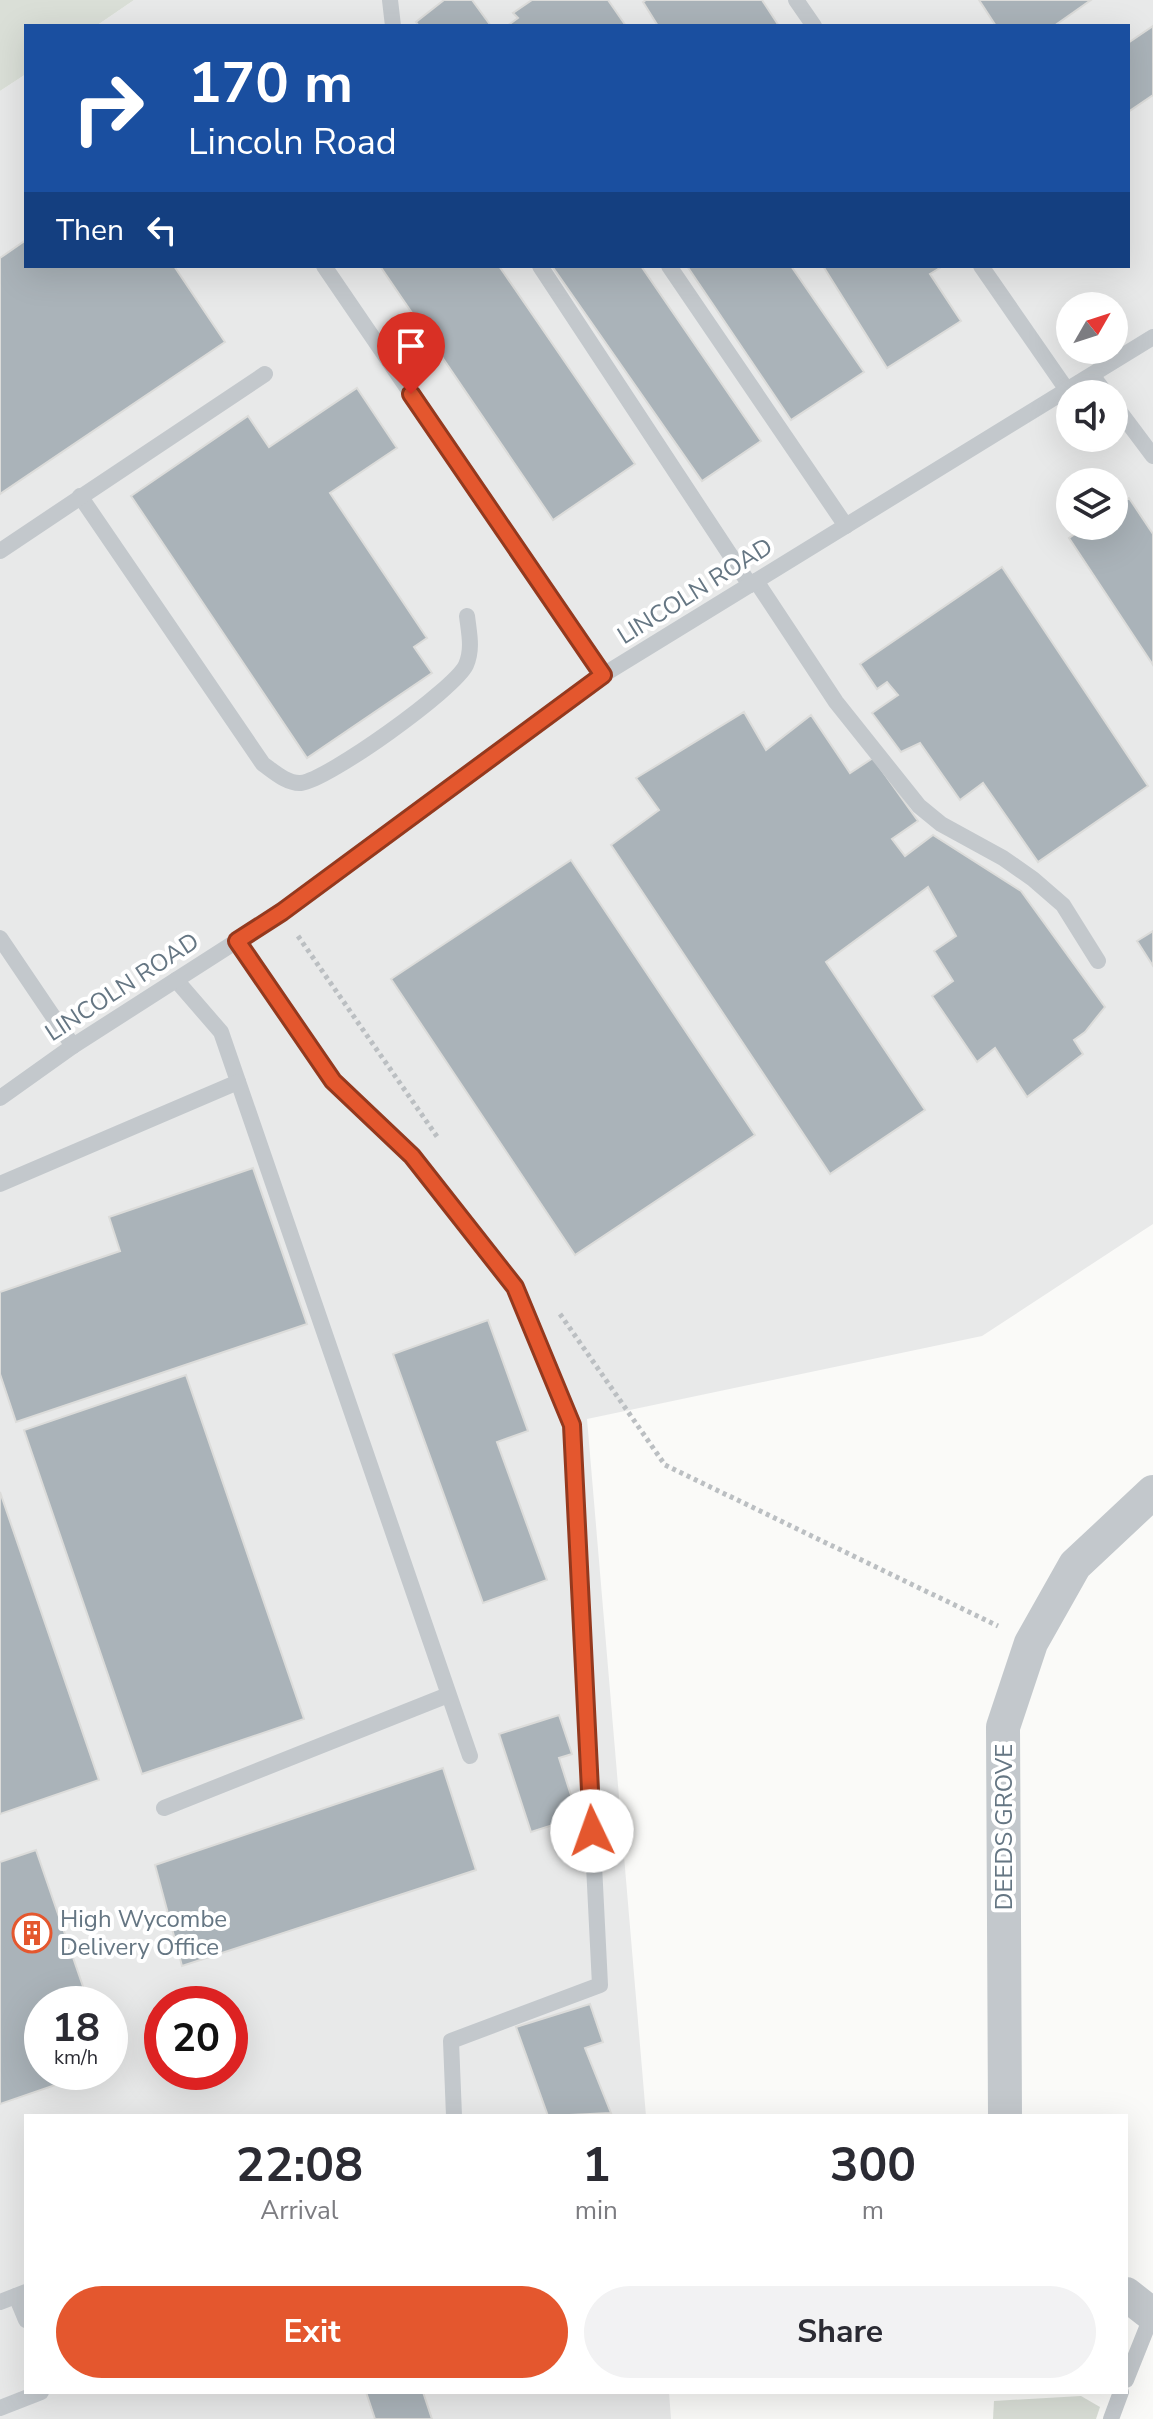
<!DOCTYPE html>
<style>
:root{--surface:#fff;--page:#f2f2f3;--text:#2b2b33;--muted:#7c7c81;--accent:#e4572e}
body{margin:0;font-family:"Nunito Sans",sans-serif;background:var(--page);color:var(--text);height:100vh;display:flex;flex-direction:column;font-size:30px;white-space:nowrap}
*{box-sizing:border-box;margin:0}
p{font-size:26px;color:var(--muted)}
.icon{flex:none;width:44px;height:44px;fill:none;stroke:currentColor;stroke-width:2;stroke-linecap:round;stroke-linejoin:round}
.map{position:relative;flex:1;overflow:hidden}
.drawer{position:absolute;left:24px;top:2114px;width:1104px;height:280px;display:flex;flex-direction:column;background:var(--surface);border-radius:0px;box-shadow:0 8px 32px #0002}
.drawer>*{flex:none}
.hud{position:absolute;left:24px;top:24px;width:1106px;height:244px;border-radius:0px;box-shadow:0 8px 32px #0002;background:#1a4fa0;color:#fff;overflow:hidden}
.needle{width:52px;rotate:51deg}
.controls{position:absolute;left:1056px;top:292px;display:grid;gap:16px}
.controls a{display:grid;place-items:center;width:72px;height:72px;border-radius:50%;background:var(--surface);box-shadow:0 8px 32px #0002;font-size:40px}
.speed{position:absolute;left:24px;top:1986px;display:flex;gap:16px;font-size:40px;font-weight:700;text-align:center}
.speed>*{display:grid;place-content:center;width:104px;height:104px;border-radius:50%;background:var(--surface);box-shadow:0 8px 32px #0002;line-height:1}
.speed small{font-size:20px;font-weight:400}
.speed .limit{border:12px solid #d22;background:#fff;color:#111}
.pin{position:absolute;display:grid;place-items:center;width:68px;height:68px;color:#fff;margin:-82px -34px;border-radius:50% 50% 50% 0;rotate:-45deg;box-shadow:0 0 8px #0007}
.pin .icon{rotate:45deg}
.me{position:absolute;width:88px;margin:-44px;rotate:357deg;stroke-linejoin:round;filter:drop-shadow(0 0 6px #0008)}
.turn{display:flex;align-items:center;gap:28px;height:168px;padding:0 32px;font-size:36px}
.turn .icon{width:104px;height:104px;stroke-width:2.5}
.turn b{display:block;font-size:56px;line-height:68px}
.then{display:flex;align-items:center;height:76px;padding:0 32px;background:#0003;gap:16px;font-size:30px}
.eta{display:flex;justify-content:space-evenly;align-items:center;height:136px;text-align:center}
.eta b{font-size:48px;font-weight:700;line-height:56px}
.action{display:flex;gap:16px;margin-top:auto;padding:16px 32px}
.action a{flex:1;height:92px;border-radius:48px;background:var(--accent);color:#fff;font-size:32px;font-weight:700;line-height:92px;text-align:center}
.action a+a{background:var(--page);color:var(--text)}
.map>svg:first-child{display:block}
</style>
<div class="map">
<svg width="1153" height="2419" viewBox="0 0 1153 2419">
<rect width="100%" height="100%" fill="#fafaf8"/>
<!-- built -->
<path fill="#e8e9e9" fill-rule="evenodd" d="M134,0H1153V1224L982,1336L587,1419L646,2116H26V2392H669L671,2419H0V91L26,74V266H1128V26H96ZM1070,306H1114V350H1070ZM1070,394H1114V438H1070ZM1070,482H1114V526H1070ZM42,2004H110V2072H42ZM162,2004H230V2072H162Z"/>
<!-- green -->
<g fill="#dadfd7">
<polygon points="0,0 134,0 96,26 26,26 26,74 0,91"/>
<polygon points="1081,2396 1100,2407 1096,2419 993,2419 994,2401"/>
</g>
<!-- building -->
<g fill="#aab3b9" stroke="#dcdcda" stroke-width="2">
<polygon points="444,0 472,0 491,26 419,26 416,22"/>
<polygon points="532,0 608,0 626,26 507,26 518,18 513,13"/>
<polygon points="646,0 762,0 779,26 658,26 643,2"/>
<polygon points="979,0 1091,0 1054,26 996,26"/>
<polygon points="1153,26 1153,95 1128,112 1128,43"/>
<polygon points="26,240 26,266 174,266 225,342 0,494 0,258"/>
<polygon points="380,266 499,266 635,464 553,520"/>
<polygon points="552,266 641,266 761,441 702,481"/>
<polygon points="687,266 791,266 864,372 791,420"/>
<polygon points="823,266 943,266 930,274 961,321 887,368"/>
<polygon points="357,388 397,448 330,493 427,638 414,647 432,673 307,758 131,496 248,416 269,447"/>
<polygon points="1129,498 1153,534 1153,665 1069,538 1087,526 1114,526 1114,508"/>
<polygon points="1002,567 1148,786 1038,862 983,783 960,800 920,743 901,752 872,713 898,695 887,682 877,689 860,664"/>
<polygon points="744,712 766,750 811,715 850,773 873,758 918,821 892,839 905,856 933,835 1021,891 1105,1007 1085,1032 1074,1040 1083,1054 1027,1097 995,1048 977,1062 932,996 953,981 934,951 956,936 928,887 826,962 925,1110 830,1174 611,845 659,810 636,778"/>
<polygon points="571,860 755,1135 575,1255 391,979"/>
<polygon points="1153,931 1153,966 1137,941"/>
<polygon points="253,1168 307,1324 16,1422 0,1374 0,1292 120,1251 109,1217"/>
<polygon points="488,1320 528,1431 497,1442 547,1580 483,1603 393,1354"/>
<polygon points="186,1375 304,1719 142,1774 24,1430"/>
<polygon points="0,1492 99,1780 0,1814"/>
<polygon points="559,1715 572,1754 559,1758 578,1817 531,1832 499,1734"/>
<polygon points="443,1768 476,1870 182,1966 155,1865"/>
<polygon points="36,1850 89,2004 42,2004 42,2072 93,2072 0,2104 0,1862"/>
<polygon points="590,2004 603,2042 585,2048 611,2113 548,2116 516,2027"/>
<polygon points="366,2392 423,2392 432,2419 375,2419"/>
</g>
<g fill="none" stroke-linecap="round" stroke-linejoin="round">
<!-- path -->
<g stroke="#bbbfc2" stroke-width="5" stroke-dasharray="4 4" stroke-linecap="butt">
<polyline points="298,936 438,1138"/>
<polyline points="560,1314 665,1465 998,1626"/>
</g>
<!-- service -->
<g stroke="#c3c8cc" stroke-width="16">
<polyline points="390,0 393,26"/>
<polyline points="796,0 814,26"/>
<polyline points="324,266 603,675"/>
<polyline points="540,266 750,585"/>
<polyline points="669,266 846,526"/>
<polyline points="981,266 1067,390"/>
<polyline points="1092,375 1106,394"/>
<polyline points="1114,404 1153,456"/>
<path d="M80,496L263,764C273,771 287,784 301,783C328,780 455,689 466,665C473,649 469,633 467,616"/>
<polyline points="0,551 265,374"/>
<polyline points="756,581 836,702 919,806 941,824 1003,858 1033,879 1063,905 1098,961"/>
<polyline points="0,938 73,1046"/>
<polyline points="237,941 333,1081 412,1156 515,1287 572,1425 600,1985 451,2041 454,2116"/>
<polyline points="176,980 221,1032 470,1756"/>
<polyline points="0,1098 73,1046 282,912 603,675 1153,337"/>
<polyline points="0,1184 238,1082"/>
<polyline points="164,1808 448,1695"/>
<polyline points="16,2296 26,2320"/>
<polyline points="0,2302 26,2292"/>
<polyline points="1126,2380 1152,2315"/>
<polyline points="0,2408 41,2392"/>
<polyline points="1111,2419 1121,2392"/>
</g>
<!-- minor -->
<g stroke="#c3c8cc" stroke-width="34">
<polyline points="1005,2116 1003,1727 1031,1643 1075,1565 1153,1492"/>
<polyline points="1126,2294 1153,2315"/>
</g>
</g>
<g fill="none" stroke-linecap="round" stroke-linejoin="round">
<defs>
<polyline id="route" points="411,394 603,675 282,912 237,941 333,1081 412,1156 515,1287 572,1425 592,1831"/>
</defs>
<!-- route casing -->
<use href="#route" stroke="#94391e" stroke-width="20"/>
<!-- route -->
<use href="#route" stroke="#e4572e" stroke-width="14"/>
</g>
<!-- icons -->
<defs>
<symbol id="building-ring" viewBox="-11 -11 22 22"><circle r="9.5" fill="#fff" stroke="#e4572e" stroke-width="1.5"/><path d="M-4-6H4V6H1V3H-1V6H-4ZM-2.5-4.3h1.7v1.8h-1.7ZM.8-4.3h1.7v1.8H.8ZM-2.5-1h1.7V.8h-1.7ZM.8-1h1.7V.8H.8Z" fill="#e4572e"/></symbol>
</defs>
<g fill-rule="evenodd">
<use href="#building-ring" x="10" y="1911" width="44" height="44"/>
</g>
<g text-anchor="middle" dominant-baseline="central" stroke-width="8" stroke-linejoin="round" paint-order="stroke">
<!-- street labels -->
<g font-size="24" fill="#657683" stroke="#fff">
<text transform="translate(695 591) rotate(-32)">LINCOLN ROAD</text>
<text transform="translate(122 987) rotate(-33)">LINCOLN ROAD</text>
<text transform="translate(1004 1827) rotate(-90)">DEEDS GROVE</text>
</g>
<!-- poi labels -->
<g font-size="24" fill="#657683" stroke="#fff" text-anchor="start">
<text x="60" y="1919">High Wycombe<tspan x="60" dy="28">Delivery Office</tspan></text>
</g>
</g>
</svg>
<div class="controls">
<a><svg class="needle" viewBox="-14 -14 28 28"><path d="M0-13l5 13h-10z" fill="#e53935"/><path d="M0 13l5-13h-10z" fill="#7c7c81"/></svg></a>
<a><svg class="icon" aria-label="sound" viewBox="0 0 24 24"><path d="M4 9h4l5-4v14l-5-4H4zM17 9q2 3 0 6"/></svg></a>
<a><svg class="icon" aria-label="layers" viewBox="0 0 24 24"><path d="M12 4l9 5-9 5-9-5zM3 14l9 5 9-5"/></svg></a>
</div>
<div class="speed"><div>18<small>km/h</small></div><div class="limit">20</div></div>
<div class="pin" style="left:411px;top:394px;background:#d93025"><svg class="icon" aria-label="arrive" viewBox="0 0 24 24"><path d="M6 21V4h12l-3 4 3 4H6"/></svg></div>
<svg class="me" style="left:592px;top:1831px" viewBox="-20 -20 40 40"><circle r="19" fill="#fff"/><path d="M0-13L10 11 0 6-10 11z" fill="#e4572e"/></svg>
<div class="hud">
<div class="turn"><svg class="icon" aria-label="right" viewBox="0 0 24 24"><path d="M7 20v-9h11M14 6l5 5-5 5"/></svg><div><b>170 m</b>Lincoln Road</div></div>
<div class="then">Then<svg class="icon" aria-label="left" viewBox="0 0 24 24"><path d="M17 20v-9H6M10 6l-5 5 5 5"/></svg></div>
</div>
<section class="drawer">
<div class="eta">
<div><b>22:08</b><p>Arrival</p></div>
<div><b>1</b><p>min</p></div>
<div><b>300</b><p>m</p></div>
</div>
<div class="action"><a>Exit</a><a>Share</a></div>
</section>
</div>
